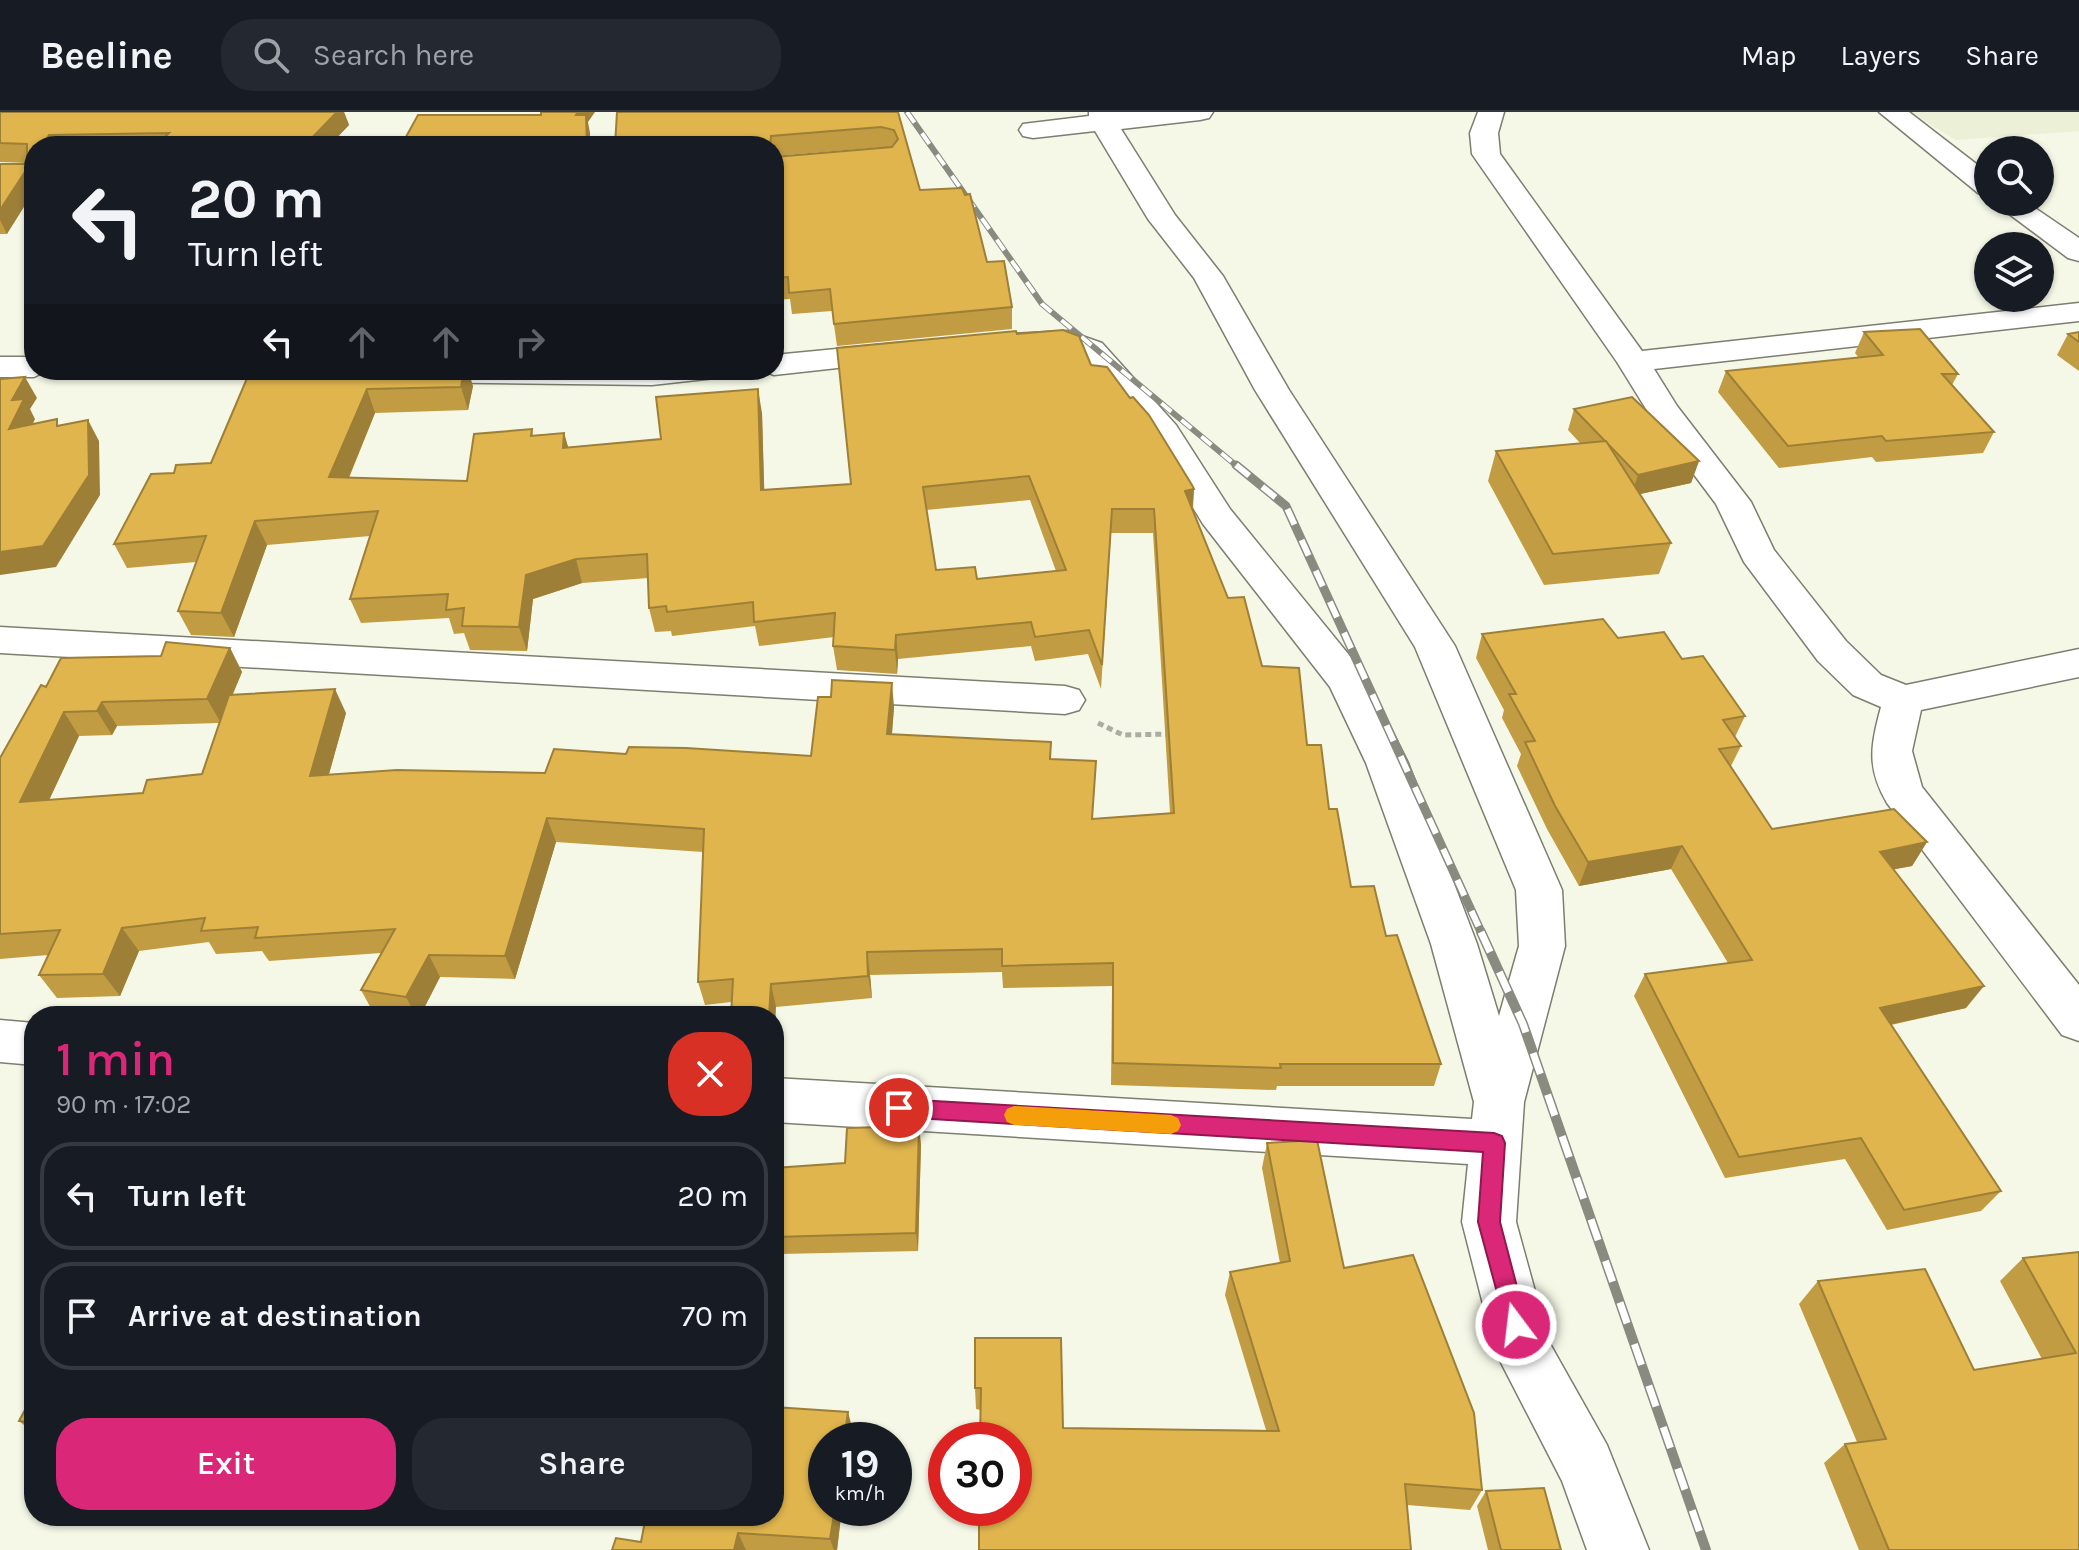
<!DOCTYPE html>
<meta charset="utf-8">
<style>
:root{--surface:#171b24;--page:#242831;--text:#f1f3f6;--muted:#9ea1a6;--line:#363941;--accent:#db2777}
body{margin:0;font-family:Karla,sans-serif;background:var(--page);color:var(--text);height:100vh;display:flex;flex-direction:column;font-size:30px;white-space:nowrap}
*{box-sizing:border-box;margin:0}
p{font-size:26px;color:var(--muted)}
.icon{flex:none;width:44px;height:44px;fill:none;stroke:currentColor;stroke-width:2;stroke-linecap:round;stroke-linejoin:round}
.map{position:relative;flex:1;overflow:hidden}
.side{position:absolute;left:24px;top:894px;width:760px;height:520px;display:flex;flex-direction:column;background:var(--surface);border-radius:32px;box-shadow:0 2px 6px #0004}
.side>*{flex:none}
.hud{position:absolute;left:24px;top:24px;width:760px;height:244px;border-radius:32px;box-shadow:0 2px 6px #0004;background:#171b24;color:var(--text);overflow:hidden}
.tools{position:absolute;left:1974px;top:24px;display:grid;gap:16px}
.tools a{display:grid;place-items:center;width:80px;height:80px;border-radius:50%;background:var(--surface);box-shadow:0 2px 6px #0004;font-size:40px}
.speed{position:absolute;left:808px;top:1310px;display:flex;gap:16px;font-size:40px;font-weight:700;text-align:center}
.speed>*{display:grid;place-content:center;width:104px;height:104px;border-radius:50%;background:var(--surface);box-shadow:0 2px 6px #0004;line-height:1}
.speed small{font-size:20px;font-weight:400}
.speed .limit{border:12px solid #d22;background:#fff;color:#111}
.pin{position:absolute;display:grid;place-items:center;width:68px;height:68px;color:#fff;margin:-34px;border:4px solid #fff;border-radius:50%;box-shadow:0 2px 8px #0007}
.me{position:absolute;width:88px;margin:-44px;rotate:345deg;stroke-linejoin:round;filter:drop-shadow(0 0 6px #0008)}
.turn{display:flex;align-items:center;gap:28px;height:168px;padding:0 32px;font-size:36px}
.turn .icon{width:104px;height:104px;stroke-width:2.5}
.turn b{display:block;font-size:56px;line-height:68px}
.lanes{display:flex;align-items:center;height:76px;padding:0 32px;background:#0003;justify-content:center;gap:40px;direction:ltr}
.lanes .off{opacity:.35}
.round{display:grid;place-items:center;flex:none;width:84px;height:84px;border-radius:32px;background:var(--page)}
.head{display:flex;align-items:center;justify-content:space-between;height:136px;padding:0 32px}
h1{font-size:48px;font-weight:600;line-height:60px;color:var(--accent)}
.primary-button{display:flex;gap:16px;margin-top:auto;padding:16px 32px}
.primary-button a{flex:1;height:92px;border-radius:32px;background:var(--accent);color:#fff;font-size:32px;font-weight:600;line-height:92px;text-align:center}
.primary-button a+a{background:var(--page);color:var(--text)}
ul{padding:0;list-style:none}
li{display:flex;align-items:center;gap:24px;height:108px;margin:0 16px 12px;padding:0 16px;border:4px solid var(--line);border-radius:32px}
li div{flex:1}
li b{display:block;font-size:30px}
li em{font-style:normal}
header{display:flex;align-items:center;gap:48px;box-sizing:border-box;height:112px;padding:0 40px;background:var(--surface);border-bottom:2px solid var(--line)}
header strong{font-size:38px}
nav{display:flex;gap:44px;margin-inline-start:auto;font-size:28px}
.search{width:560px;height:72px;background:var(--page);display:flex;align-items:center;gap:20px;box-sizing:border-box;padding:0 28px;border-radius:32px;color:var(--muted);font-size:30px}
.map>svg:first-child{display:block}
</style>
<header>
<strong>Beeline</strong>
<div class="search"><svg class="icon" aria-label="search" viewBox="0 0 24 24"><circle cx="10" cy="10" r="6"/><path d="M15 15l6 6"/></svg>Search here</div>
<nav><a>Map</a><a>Layers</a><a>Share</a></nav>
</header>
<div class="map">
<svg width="2079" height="1438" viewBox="0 0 2079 1438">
<rect width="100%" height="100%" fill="#f5f8e7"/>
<!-- built -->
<polygon fill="#ecf0d7" points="1909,0 2079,0 2079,19 1956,28"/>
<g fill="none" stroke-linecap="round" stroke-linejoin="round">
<defs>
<g id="minor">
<path d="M1089,0H1213L1209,6L1200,8L1121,17L1175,103L1223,164L1289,278L1455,534L1562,778L1565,834L1524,990L1516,1110L1549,1230L1607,1333L1649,1438H1587L1562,1369L1495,1239L1462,1110L1468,1052L774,1010V966L1472,1007L1474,990L1431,832L1366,651L1330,575L1203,412L1150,325L1080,245C1057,236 1035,242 1012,236L1007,229L1012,222L1068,219L1102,231L1176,313L1230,397L1362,559L1408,651L1477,832L1499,904L1519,834L1516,778L1415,535L1255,278L1194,166L1148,107L1095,19L1033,26L1023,24L1019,18L1023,12L1089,4Z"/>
<path d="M1478,0H1504L1498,21L1500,42L1642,239L2079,191V209L1654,257L1677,294L1751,390L1774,438L1846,529L1881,563L1906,573L2079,537V565L1921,598L1912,639L1922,675L2079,873V929L2062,923L1887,691C1866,655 1871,633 1881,595L1853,583L1818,549L1744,450L1716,392L1651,305L1617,250L1472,42L1470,21Z"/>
<polygon points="1879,0 1909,0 1988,61 1988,84 1978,81"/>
<polygon points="1993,90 2026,90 2079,126 2079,149 2068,146"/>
<polygon points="899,231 910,234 915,241 910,248 774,263 761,258 774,258 774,243"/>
<polygon points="0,245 34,245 34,258 48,258 34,265 0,265"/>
<polygon points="239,258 352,258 352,259 348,266 336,269 255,268 243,265"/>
<polygon points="394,258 728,258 724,265 652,273 409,270 397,267"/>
<polygon points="0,515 1065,574 1079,578 1085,588 1079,598 1065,602 0,541"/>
<polygon points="0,908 34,911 34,953 0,950"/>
</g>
</defs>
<!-- minor casing -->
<use href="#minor" stroke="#7c7e6f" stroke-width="3"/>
<!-- path -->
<polyline stroke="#abada0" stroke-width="5" stroke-dasharray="6 4" stroke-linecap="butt" points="1098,611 1123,623 1172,622"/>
<!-- minor -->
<use href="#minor" fill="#fff" fill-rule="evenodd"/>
<defs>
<polyline id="rail-far2" points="907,0 1042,192 1238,355"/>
<polyline id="rail-far1" points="1236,353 1286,394 1482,822"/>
<polyline id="rail" points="1481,820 1523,912 1706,1438"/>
</defs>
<!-- rail-far2 casing -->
<use href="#rail-far2" stroke="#898b80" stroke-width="6"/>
<!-- rail-far1 casing -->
<use href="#rail-far1" stroke="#898b80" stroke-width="9"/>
<!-- rail casing -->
<use href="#rail" stroke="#898b80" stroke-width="10"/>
<!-- rail-far2 -->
<use href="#rail-far2" stroke="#fff" stroke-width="4" stroke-dasharray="13" stroke-linecap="butt"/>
<!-- rail-far1 -->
<use href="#rail-far1" stroke="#fff" stroke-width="6" stroke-dasharray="17" stroke-linecap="butt"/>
<!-- rail -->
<use href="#rail" stroke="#fff" stroke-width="7" stroke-dasharray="22" stroke-linecap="butt"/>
</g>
<!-- wall -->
<g fill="#c19c43" fill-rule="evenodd">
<polygon points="0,0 344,0 349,13 329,34 34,34 7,122 0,122 0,52 27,52 27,51 0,50"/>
<polygon points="898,0 920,78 987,150 1012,195 1012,217 837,234 832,199 792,202 790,187 774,188 774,45 884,35 774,44 774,34 615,34"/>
<polygon points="1864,220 1958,262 1952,273 1994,320 1983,341 1876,350 1872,345 1779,356 1718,280 1726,259 1859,246 1855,241"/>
<polygon points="2079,220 2079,259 2057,243 2068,222"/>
<path d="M1017,222L1091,253L1194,377L1193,398L1228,486L1262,554L1307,633L1329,697L1351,775L1386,824L1441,952L1434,974H1277L1276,978L1111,973L1112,874L1003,876L1002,860L870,863L872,886L776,895L731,890L705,893L698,870L703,740L556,730L515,867L440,865L420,904H396L373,900L361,878L381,841L269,849L262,839L216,842L209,830L139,839L120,884L57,886L39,863L48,843L0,847V646L46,575L161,544L230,536L242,560L232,583L346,601L329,662L545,661L626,642L811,644L894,595L892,622L1051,630V647L1093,707L1170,701L1153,421H1111L1101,577L1088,542L1035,549L1031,534L898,547L897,562L837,558L833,534L834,525L759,534L755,514L672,524L671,519L655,520L649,496L648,466L582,471L533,487L527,539L470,538L464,521L454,522L449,506L361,511L350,487L370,424L267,433L234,525L191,523L178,499L196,450L127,456L114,432L174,361L211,351L278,258L473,274L468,298L375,301L349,366L467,369L532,317L533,323L564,321L568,335L661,327L762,301L764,378L851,372ZM1030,388L1056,459L977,467L936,458L926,398ZM219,611L202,662L143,681L49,688L79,624L112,623L117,614Z"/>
<polygon points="1574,297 1699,349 1691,371 1640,382 1671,431 1659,462 1544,473 1488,369 1496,339 1580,331 1568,318"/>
<polygon points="1482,522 1618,526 1682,547 1745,604 1735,625 1741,634 1731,654 1772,717 1927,730 1912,754 1893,757 1966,896 1891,913 2001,1079 1981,1099 1887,1118 1845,1047 1725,1066 1634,884 1645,862 1728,851 1671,757 1579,774 1547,717 1517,654 1521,642 1502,606 1504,598 1476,546"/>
<polygon points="1267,1031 1482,1378 1470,1398 1407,1393 976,1297 975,1276 975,1226 1063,1316 1266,1318 1225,1183 1230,1160 1280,1151 1262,1056"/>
<polygon points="921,1032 918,1139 780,1142 779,1209 774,1209 774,1056 845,1051"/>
<polygon points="2079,1140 2079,1438 1859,1438 1824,1351 1845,1332 1857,1330 1799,1192 1818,1169 1974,1258 2042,1247 2000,1169 2023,1146"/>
<polygon points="34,1281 34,1321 19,1309"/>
<polygon points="853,1319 826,1396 842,1396 837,1438 612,1438 641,1430"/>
<polygon points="1486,1379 1561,1438 1488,1438 1477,1394"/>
</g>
<!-- shaded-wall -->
<g fill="#9d7f37">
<polygon points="337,0 344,0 349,13 329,34 304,34"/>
<polygon points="578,0 595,0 588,10 590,21 590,34 587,34 576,3"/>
<polygon points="49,23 54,34 42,34"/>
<polygon points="34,46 34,79 7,122 0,108 0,98"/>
<polygon points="464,258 468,258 473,274 468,298 461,275"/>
<polygon points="25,265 37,286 30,297 35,307 21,338 9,317 12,288"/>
<polygon points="367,277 375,301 339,389 329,365"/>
<polygon points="758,277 762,301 765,402 761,378"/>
<polygon points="88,308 99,329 100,383 56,455 0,463 0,440"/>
<polygon points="564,321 571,345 563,336"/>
<polygon points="1699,349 1691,371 1631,384 1638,363"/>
<polygon points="1194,377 1192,401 1185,379"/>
<polygon points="255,409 267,433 234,525 221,501"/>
<polygon points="576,447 582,471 533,487 527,539 519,515 526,463"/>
<polygon points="896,523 898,547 897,562 895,538"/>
<polygon points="230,536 242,560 221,611 207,587"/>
<polygon points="892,571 894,595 890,646 887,622"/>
<polygon points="335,577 346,601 322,687 310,664"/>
<polygon points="102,590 117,614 112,623 97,599"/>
<polygon points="64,600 79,624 37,714 20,690"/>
<polygon points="547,706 556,730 515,867 505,844"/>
<polygon points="1927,730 1912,754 1865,763 1880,740"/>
<polygon points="1682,734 1671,757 1579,774 1588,750"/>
<polygon points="122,816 139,839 120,884 103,862"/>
<polygon points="867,840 870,863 872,886 868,864"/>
<polygon points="429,843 440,865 420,904 416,904 406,885"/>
<polygon points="771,872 776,895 774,937 774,904 769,904"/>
<polygon points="1984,874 1966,896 1865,918 1880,896"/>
<polygon points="919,1014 921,1032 918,1139 916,1121"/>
<polygon points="775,1125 780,1142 779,1209 774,1194"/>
<polygon points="848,1300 853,1319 852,1328 844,1328"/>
<polygon points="835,1396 842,1396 837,1438 834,1438 830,1427"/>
<polygon points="738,1421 746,1438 734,1438"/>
</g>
<!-- building -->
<g fill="#e0b54e" stroke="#9d7f37" stroke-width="2" fill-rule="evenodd">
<polygon points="0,0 337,0 304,34 155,34 169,21 49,23 42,34 34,34 34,46 0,98 0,52 27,52 27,32 0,31"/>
<polygon points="541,0 578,0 576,3 586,3 587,34 401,34 418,3 541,3"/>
<polygon points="617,0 898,0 920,78 962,76 965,83 970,82 987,150 1004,149 1012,195 834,212 830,177 789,181 788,165 774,166 774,45 892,35 898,27 894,18 881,15 771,24 770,34 615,34"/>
<polygon points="1920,217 1958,262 1942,262 1994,320 1886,329 1882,324 1788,334 1726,259 1883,243 1864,220"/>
<path d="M1063,218L1079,224L1091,253L1107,255L1130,286L1133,285L1149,303L1192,373L1194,377L1185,379L1228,486L1244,485L1262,554L1299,556L1307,633H1321L1329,697H1337L1351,775L1374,774L1386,824L1397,823L1441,952H1280L1281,956L1113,951V851L1002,854V837L867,840L868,864L771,872L769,904H731L733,867L698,870L704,717L547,706L505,844L429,843L406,885L361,878L395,817L255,826L258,815L201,819L205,806L122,816L103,862L39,863L60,818L0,822V646L41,573L46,575L61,546L161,544L166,530L230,536L207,587L102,590L97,599L64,600L20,690L143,681L147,668L202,662L229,583L335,577L310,664L397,658L545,661L554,637L626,642L629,635L686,636L811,644L818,585H831L832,568L892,571L887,622L1051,630L1050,647L1096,649L1092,707L1174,701L1154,397H1112L1102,553L1089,518L1035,525L1031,510L896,523L895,538L833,534L835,501L754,510L753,490L667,500L666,494L649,496L647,442L576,447L526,463L519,515L462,514L464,496L446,498L448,482L350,487L378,399L255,409L221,501L178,499L206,424L114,432L151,362L174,361L176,353L211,351L248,264L278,258H464L461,275L367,277L329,365L467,369L474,322L532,317L531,324L564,321L563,336L661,327L656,285L758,277L761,378L851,372L837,236L1016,219L1017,222ZM1029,364L1066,458L977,467L975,455L936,458L923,375Z"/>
<polygon points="2079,220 2079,230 2068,222"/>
<polygon points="25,265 12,288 24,287 9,317 57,307 57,314 88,308 89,363 43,434 0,440 0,267"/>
<polygon points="1632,285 1699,349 1638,363 1574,297"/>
<polygon points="1606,329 1671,431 1553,442 1496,339"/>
<polygon points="1603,507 1618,526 1664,520 1682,547 1703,544 1745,604 1723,608 1741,634 1719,637 1772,717 1894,697 1927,730 1880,740 1984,874 1880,896 2001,1079 1904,1098 1861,1026 1739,1045 1645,862 1752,848 1682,734 1588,750 1555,694 1525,630 1535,629 1509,582 1516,582 1482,522"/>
<polygon points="919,1014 916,1121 775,1125 774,1177 774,1056 845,1051 847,1016"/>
<polygon points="1317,1028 1344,1156 1413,1143 1474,1301 1482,1378 1405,1372 1411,1438 979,1438 979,1396 1014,1396 1014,1328 980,1328 981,1276 975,1276 975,1226 1061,1226 1063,1316 1279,1319 1230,1160 1290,1149 1267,1031"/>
<polygon points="2079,1140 2079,1438 1889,1438 1845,1332 1886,1327 1818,1169 1925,1157 1974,1258 2076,1241 2023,1146"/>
<polygon points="34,1281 34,1311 19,1309"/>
<polygon points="774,1295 848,1300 844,1328 826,1328 826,1396 835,1396 830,1427 738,1421 734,1438 612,1438 616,1426 641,1430 646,1404 774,1404"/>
<polygon points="1544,1376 1561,1438 1501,1438 1486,1379"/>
</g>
<!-- route -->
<polygon fill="#db2777" stroke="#8e194d" stroke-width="2" points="899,987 1494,1021 1502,1024 1505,1031 1500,1110 1527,1213 1524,1221 1516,1225 1508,1221 1478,1110 1483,1040 899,1005 892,1002 889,996 892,989"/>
<!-- slow -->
<polygon fill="#f59e0b" points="1014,994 1171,1003 1178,1006 1181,1013 1178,1019 1171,1022 1014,1013 1007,1010 1004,1003 1007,997"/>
</svg>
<div class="tools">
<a><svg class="icon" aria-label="search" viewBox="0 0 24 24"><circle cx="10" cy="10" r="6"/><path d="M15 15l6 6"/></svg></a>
<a><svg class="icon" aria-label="layers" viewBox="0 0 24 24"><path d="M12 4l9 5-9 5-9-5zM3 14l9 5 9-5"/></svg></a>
</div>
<div class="speed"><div>19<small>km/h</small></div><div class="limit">30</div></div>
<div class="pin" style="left:899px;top:996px;background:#d93025"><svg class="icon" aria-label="arrive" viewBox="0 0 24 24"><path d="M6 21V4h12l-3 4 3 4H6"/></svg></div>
<svg class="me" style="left:1516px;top:1213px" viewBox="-20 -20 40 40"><circle r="17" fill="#db2777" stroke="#fff" stroke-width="3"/><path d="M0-11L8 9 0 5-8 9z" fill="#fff"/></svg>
<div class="hud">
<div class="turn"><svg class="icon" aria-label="left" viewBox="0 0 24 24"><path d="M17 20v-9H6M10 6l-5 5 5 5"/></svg><div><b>20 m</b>Turn left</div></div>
<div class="lanes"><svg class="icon" aria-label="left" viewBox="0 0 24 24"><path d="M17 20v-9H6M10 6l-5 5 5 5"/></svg><svg class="icon off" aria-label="ahead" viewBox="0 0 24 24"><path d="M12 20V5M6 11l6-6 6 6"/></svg><svg class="icon off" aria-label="ahead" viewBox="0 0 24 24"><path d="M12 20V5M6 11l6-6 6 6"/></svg><svg class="icon off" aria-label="right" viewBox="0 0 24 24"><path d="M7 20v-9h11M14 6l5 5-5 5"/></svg></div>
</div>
<section class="side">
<div class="head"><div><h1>1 min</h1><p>90 m · 17:02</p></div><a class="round" style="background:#d93025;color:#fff"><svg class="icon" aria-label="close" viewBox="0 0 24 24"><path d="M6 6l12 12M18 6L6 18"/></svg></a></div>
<ul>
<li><svg class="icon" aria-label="left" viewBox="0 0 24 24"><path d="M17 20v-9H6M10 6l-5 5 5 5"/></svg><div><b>Turn left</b></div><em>20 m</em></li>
<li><svg class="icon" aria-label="arrive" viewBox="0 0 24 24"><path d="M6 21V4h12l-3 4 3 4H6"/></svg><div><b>Arrive at destination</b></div><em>70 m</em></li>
</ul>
<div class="primary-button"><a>Exit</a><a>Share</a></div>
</section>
</div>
